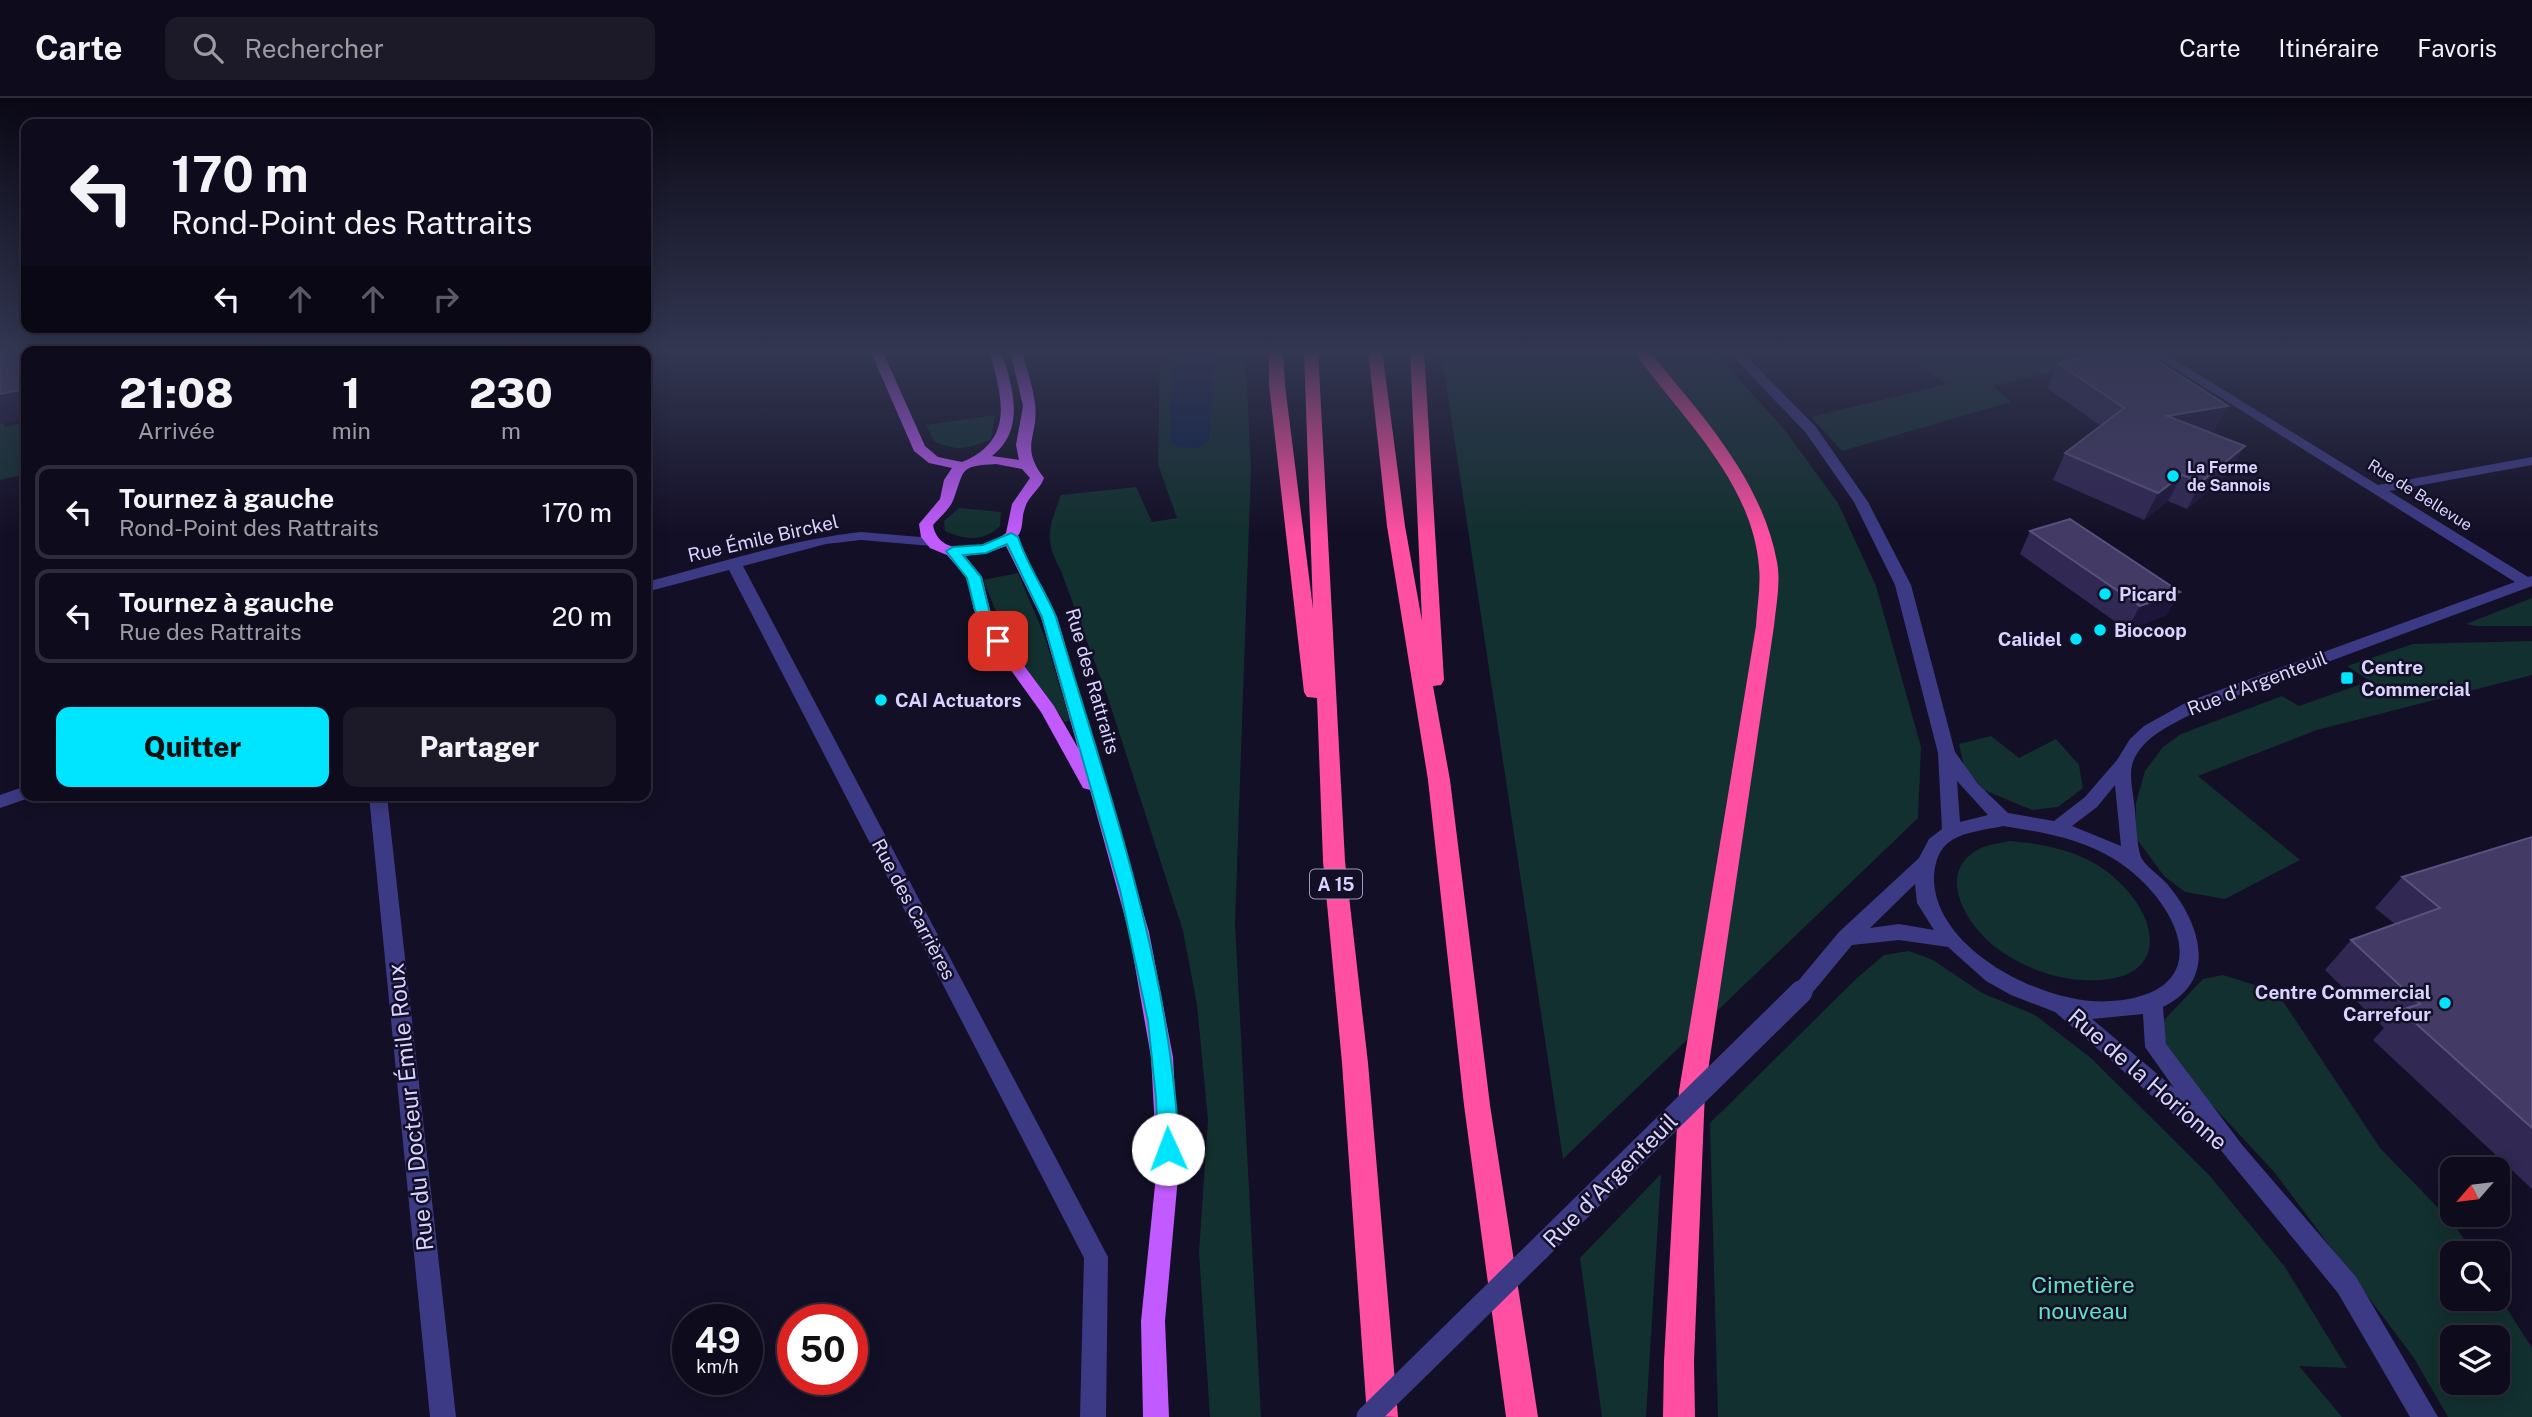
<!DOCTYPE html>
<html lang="fr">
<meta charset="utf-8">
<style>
:root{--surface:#0e0b1c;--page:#1c1929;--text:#f1f3f6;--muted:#9b9ba3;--line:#2e2b3b;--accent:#00e5ff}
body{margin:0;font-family:"Public Sans",sans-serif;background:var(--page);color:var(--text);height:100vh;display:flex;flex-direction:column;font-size:26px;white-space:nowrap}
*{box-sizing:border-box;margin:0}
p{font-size:23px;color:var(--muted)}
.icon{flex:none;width:38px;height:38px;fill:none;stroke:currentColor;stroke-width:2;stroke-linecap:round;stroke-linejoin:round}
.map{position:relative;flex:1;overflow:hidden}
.details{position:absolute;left:21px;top:248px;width:630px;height:455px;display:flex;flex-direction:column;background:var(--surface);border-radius:14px;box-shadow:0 4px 18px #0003,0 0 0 2px var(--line)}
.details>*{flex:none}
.banner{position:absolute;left:21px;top:21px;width:630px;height:214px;border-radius:14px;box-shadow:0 4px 18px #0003,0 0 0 2px var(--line);background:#0e0b1c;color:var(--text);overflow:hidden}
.needle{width:46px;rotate:242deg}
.controls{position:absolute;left:2440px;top:1059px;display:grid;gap:14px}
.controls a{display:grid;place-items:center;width:70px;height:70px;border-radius:14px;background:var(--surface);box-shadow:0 4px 18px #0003,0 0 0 2px var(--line);font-size:35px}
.speed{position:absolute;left:672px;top:1206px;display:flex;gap:14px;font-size:35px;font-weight:700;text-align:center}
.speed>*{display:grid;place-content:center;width:91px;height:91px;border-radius:50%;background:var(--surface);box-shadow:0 4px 18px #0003,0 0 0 2px var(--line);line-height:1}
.speed small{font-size:18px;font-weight:400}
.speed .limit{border:10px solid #d22;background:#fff;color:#111}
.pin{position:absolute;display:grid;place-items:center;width:60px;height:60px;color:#fff;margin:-30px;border-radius:14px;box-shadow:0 4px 10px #0006}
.me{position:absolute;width:77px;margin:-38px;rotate:358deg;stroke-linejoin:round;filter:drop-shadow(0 0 5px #0008)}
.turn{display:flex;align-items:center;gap:24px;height:147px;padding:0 35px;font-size:32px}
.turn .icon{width:91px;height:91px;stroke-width:2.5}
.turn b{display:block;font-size:49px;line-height:60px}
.lanes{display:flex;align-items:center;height:66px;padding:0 35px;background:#0003;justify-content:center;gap:35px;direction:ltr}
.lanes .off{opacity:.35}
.eta{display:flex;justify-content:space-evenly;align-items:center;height:119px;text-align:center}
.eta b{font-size:42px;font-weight:800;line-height:49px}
.button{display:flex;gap:14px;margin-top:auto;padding:14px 35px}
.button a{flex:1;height:80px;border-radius:14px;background:var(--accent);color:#111;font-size:28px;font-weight:800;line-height:80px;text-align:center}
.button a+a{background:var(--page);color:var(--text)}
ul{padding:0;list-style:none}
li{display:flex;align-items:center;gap:21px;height:94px;margin:0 14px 10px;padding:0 21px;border:4px solid var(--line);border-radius:14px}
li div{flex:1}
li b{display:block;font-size:26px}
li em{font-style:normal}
header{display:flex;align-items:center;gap:42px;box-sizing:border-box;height:98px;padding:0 35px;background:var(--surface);border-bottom:2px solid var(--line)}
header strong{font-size:33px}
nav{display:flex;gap:38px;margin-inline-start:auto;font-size:24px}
.search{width:490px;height:63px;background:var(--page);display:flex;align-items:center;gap:18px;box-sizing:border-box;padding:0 24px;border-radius:14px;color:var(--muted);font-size:26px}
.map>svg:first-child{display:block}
</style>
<header>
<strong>Carte</strong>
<div class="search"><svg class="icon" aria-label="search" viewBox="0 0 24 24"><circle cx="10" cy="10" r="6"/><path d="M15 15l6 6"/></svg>Rechercher</div>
<nav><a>Carte</a><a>Itinéraire</a><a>Favoris</a></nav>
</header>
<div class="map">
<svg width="2532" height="1319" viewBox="0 0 2532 1319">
<rect width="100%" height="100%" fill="#130f26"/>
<!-- green -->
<g fill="#12302f" fill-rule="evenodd">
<path d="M1160,252H1245L1251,370L1235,825L1261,1319H1210L1199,1154L1208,1022L1197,907L1183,833L1109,603L1061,473C1043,439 1049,431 1061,397L1136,389L1152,424L1177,420L1158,366Z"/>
<polygon points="1441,252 1712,252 1784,331 1838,405 1876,488 1921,649 1918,720 1563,1061"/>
<polygon points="1896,252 2133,252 2136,253 1993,288 2011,304 1842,353 1811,319 1947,286"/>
<polygon points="0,305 8,306 4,329 26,325 26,376 0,382"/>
<path d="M995,317L991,341C968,351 957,354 934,343L926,327Z"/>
<path d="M959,410L1001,414L1000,428C984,444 963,442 945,433L944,423Z"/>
<polygon points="1018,475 1045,539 1070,622 1065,624 1011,550 983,482"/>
<polygon points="2532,500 2532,528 2476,528 2466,526"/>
<polygon points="2532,543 2532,577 2317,632 2198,678 2300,762 2225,801 2185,794 2164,778 2136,740 2136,705 2145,673 2163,649 2181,636 2282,598 2299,608 2370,583 2347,568 2413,546"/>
<polygon points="1991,638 2019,660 2056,641 2079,667 2083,690 2058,709 2032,712 1984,692 1964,669 1959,646"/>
<path d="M2010,743C2043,746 2077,752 2105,772C2164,816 2173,888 2082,882C2053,880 2022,869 1998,851C1966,828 1932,772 1983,749C1991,746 2001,745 2010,743Z"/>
<polygon points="1909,853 1933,862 1982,895 2035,917 2091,960 2209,1077 2285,1169 2347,1270 2299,1268 2342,1319 1718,1319 1710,1025 1857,880 1884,857"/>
<path d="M2223,877L2277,894L2380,1050L2454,1126L2473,1155H2452V1200H2497V1195L2532,1250V1319H2448L2414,1260L2275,1075L2188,981L2166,947L2163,923L2203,881ZM2452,1239H2497V1284H2452Z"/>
<polygon points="1661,1076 1646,1319 1602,1319 1580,1160"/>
</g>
<!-- water -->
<polygon fill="#0c2248" points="1172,252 1216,252 1209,342 1198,350 1178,349 1170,341"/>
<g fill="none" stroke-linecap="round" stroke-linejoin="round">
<!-- minor -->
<g fill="#3d3a85" fill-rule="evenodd">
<polygon points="313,252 325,252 326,254 314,254"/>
<path d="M1727,252H1740L1816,329L1868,404L1911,487L1955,654L1978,686L2008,715L2054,723L2085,699L2117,662L2130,641L2144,628L2187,604L2515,484L2145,252H2159L2378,387L2532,359V367L2389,393L2528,479L2532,478V488L2199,612C2176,625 2143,637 2133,664C2128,677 2134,699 2135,713C2136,723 2137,752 2142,761C2147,770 2161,778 2168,787C2200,825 2219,882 2163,909L2166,946L2243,1048L2356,1179L2438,1319H2410L2338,1195L2214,1044L2203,1042L2055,914L2011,897L1986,883L1948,849L1899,842L1852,847L1808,900L1801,902L1794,900L1791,894L1794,888L1839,834L1919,760L1929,741L1942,731L1938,655L1895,487L1854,404L1806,335ZM1957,683L1988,717L1960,724ZM2115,687L2121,748L2072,728L2097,709ZM2003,728C2041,734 2080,740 2114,761C2177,800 2224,894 2112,903C2048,909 1932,852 1934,778C1935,764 1939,750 1952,742C1967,733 1986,732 2003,728ZM1915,786L1917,805L1934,832L1899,826L1870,830ZM2143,916L2145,949L2174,990L2092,921Z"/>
<path d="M861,434L932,440L939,444L932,448L861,442L826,446L743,468L1108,1159L1106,1319H1080L1084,1160L729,472L646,494V484C717,466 787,442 861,434Z"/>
<polygon points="26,688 26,698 32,699 0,710 0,697"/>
<polygon points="369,698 387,698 456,1319 430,1319"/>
</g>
<!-- major -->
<path fill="#c25bff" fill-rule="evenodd" d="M870,252H882L925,348L938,359L962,364C1017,341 1001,297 989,252H1001C1012,287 1027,331 992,358L1019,362L1016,347L1023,308L1010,252H1022C1026,270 1033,288 1035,306C1039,339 1019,347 1044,380C1040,392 1028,398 1025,410C1021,420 1024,429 1018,438L1025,460L1057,519L1149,834L1173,959L1179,1068L1165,1223L1169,1319H1143L1141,1223L1157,1068L1151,959L1129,834L1090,692L1083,690L1041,614L990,543L974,512L967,480L947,457L930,450L921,439L919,426L940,401L944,382L952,370L929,365L914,353ZM996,366L1022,371L1030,380L1012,406L1006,435C985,451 939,461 933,427C940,419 951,410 954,400C965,370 960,368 996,366ZM1006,448L1041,519L1078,650L1054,608L1005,542L990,512L982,479L965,458L990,454Z"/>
<!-- highway -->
<g fill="#ff4fa3" fill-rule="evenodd">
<polygon points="1269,252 1283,252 1285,287 1313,511 1304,252 1318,252 1345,763 1368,965 1398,1319 1367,1318 1342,965 1323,763 1317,600 1307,599 1304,594 1269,287"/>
<polygon points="1368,252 1382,252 1405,428 1422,523 1410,252 1424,252 1444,582 1441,587 1433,588 1450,682 1490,1007 1538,1319 1506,1319 1464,1007 1428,682 1387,428"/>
<path d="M1633,252H1648C1700,315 1762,381 1777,464C1781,485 1776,507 1774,528L1705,993L1694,1263L1695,1319H1663L1664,1263L1679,993L1756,528C1757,508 1761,488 1759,469C1752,382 1680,319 1633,252Z"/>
</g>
<!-- minor-bridge -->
<polyline stroke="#3d3a85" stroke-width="23" points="1368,1319 1801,894"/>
</g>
<!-- wall -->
<g fill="#312854">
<polygon points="2058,265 2214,334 2210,335 2230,374 2187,411 2168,403 2144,422 2053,382 2065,355 2101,328 2047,290"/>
<polygon points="2030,433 2167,517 2127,532 2020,456"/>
<polygon points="2532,739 2532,1091 2373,942 2384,930 2325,872 2351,842 2395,826 2375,810 2402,779"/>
</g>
<!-- shaded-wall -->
<g fill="#1d163a">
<polygon points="153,252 176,252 175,254 153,254"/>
<polygon points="26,291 26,321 0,326 0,296"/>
<polygon points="2228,308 2214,334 2154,344 2167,318"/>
<polygon points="2245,348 2230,374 2187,411 2201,384"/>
<polygon points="2182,377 2168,403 2144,422 2158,395"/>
<polygon points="2180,494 2167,517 2127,532 2140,508"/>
</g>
<!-- building -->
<g fill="#433a66" stroke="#5a527e" stroke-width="2">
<polygon points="0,252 153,252 153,254 26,254 26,291 0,296"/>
<polygon points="2115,252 2140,252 2228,308 2167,318 2245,348 2201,384 2182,377 2158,395 2065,355 2124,310 2058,265"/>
<polygon points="2070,421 2180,494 2140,508 2030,433"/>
<polygon points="2532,739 2532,1030 2401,912 2420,906 2351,842 2440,810 2402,779"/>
</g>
<!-- sky -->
<linearGradient id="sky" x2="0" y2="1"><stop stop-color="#0a0815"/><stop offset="0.58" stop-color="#333752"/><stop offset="1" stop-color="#333752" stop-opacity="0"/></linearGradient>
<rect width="2532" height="437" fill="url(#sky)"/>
<!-- route -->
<path fill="#00e5ff" stroke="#0095a6" stroke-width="2" d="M1011,435L1018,439C1027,467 1045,492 1056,519C1108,694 1171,868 1179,1051L1176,1057L1168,1060L1161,1057L1158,1051L1156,1000L1148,923L1120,792L1042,519L1007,446L986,455L963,457L981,479L989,512L1005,543L1003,547H993L975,512L967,480L946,453L953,449L983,447Z"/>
<!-- markers -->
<g fill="#00e5ff" stroke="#130f26" stroke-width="2.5">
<circle cx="2173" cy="378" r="7"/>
<circle cx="2105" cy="496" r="7"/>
<circle cx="2100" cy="532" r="7"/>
<circle cx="2076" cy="541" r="7"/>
<rect x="2340" y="573" width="14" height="14" rx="3.5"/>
<circle cx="881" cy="602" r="7"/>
<circle cx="2445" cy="905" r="7"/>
</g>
<g text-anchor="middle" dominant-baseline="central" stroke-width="5" stroke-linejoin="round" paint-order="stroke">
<!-- far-poi labels -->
<g font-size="16" font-weight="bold" fill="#d9d4ff" stroke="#130f26" text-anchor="start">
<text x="2187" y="369">La Ferme<tspan x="2187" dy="18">de Sannois</tspan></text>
</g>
<!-- far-street labels -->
<g font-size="16" fill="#d9d4ff" stroke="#130f26">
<text transform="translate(2420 397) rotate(32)">Rue de Bellevue</text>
</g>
<!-- shield labels -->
<rect fill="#130f26" stroke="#9e99be" stroke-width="2" x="1310" y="771.5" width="52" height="29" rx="5"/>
<g font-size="18" font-weight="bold" fill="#d9d4ff">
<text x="1336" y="786">A 15</text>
</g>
<!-- street labels -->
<g font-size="19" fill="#d9d4ff" stroke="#130f26">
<text transform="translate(763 440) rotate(-13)">Rue Émile Birckel</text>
<text transform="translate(1093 583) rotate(74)">Rue des Rattraits</text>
<text transform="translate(2257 585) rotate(-21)">Rue d'Argenteuil</text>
<text transform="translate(914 811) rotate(62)">Rue des Carrières</text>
</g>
<!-- poi labels -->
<g font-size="19" font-weight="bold" fill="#d9d4ff" stroke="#130f26" text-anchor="start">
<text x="2119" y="496">Picard</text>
<text x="2114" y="532">Biocoop</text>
<text x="2062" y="541" text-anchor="end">Calidel</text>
<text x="2361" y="569">Centre<tspan x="2361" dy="22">Commercial</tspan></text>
<text x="895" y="602">CAI Actuators</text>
<text x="2431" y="894" text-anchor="end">Centre Commercial<tspan x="2431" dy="22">Carrefour</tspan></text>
</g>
<!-- near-street labels -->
<g font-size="23" fill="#d9d4ff" stroke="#130f26">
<text transform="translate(2148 981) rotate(41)">Rue de la Horionne</text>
<text transform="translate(410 1009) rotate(-96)">Rue du Docteur Émile Roux</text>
<text transform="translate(1610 1082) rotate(-45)">Rue d'Argenteuil</text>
</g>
<!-- near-park labels -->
<g font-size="23" fill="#5fe0c0" stroke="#130f26">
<text x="2083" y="1186">Cimetière<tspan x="2083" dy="26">nouveau</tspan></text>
</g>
</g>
</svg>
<div class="controls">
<a><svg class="needle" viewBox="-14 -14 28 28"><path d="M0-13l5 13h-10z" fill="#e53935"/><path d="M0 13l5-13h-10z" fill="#9b9ba3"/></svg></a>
<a><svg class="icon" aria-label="search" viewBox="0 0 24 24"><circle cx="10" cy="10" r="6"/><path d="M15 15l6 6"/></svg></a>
<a><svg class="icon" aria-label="layers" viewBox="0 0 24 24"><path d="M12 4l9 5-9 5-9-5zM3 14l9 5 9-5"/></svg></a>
</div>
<div class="speed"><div>49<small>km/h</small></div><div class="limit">50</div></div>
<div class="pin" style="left:998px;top:543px;background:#d93025"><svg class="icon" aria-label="arrive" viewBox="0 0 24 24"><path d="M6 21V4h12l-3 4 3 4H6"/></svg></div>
<svg class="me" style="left:1168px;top:1051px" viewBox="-20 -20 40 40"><circle r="19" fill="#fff"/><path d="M0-13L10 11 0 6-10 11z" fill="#00e5ff"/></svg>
<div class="banner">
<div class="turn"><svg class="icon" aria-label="left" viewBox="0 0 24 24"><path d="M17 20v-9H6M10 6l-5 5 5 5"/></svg><div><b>170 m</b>Rond-Point des Rattraits</div></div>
<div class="lanes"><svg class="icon" aria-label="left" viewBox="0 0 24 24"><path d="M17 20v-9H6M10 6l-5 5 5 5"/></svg><svg class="icon off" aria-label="ahead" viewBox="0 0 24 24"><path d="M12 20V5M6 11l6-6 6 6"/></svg><svg class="icon off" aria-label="ahead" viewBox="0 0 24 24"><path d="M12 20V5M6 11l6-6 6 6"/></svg><svg class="icon off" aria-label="right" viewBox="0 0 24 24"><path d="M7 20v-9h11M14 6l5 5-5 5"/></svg></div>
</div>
<section class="details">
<div class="eta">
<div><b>21:08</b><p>Arrivée</p></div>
<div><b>1</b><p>min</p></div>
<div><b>230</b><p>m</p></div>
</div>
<ul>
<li><svg class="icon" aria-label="left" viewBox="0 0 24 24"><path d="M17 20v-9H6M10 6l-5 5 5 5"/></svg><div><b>Tournez à gauche</b><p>Rond-Point des Rattraits</p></div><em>170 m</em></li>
<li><svg class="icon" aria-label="left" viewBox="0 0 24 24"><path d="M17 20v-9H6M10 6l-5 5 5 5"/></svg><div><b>Tournez à gauche</b><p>Rue des Rattraits</p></div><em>20 m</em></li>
</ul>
<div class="button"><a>Quitter</a><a>Partager</a></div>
</section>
</div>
